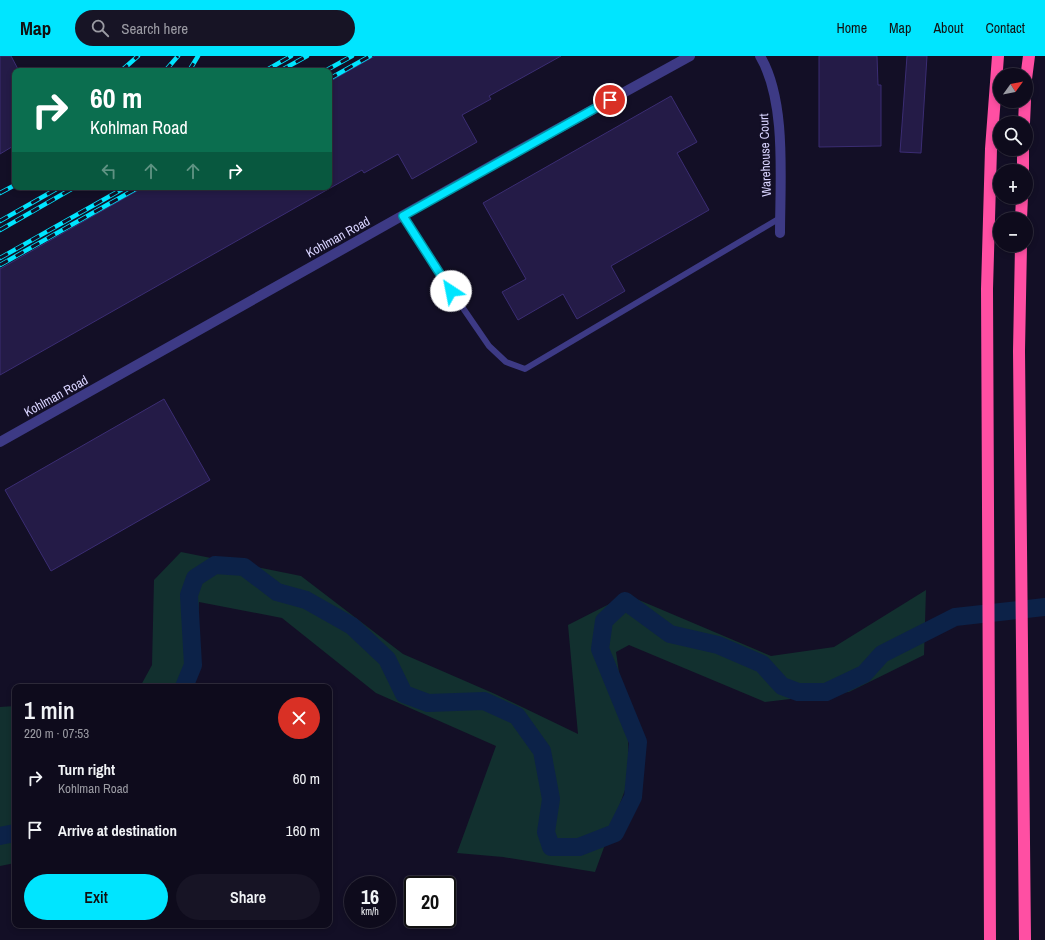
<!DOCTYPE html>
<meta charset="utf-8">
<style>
:root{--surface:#0e0b1c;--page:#171425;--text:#f1f3f6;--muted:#9b9ba3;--line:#2e2b3b;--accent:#00e5ff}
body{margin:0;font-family:"Archivo Narrow",sans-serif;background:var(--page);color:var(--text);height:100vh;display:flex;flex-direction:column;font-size:15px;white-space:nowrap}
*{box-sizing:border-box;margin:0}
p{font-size:13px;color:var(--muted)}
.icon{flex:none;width:22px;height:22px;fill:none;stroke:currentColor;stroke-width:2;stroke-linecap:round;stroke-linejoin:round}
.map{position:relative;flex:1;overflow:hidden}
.sheet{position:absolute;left:12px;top:628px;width:320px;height:244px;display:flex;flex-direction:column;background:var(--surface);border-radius:8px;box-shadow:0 2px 6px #0003,0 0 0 1px var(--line)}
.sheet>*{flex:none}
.top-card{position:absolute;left:12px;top:12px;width:320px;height:122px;border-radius:8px;box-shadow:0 2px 6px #0003,0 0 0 1px var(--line);background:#0b6e4f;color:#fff;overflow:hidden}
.needle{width:26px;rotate:57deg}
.tools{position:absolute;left:993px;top:12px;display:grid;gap:8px}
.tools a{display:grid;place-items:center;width:40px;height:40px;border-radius:50%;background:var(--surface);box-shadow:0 2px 6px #0003,0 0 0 1px var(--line);font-size:20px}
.speed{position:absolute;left:344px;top:820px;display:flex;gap:8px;font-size:20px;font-weight:700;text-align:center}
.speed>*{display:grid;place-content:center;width:52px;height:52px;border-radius:50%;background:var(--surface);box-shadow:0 2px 6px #0003,0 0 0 1px var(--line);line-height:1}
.speed small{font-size:10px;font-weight:400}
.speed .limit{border:2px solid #111;border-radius:6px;background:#fff;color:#111}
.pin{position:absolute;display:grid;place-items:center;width:34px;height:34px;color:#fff;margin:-17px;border:2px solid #fff;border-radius:50%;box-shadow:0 1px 4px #0007}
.me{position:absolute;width:44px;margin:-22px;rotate:326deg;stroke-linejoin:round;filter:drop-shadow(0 0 3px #0008)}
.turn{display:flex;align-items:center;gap:14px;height:84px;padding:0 12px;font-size:18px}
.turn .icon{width:52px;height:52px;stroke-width:2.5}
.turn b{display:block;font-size:28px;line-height:34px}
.lanes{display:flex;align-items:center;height:38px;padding:0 12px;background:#0003;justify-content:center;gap:20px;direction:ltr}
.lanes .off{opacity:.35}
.round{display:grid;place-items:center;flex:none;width:42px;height:42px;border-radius:21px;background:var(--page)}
.headline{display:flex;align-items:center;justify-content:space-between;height:68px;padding:0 12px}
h1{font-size:24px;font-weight:600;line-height:30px}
.button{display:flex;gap:8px;margin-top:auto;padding:8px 12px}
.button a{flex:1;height:46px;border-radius:24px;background:var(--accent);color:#111;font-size:16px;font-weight:600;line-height:46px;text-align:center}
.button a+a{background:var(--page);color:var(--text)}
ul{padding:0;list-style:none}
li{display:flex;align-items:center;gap:12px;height:52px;padding:0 12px}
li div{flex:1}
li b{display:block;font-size:15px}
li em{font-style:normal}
header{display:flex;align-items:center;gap:24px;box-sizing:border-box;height:56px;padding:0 20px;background:var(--accent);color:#111}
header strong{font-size:19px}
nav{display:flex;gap:22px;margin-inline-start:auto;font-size:14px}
.search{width:280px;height:36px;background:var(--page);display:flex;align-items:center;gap:10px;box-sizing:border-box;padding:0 14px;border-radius:22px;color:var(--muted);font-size:15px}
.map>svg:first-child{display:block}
</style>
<header>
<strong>Map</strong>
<div class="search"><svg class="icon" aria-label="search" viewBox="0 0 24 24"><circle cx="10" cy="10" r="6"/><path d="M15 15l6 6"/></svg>Search here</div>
<nav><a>Home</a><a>Map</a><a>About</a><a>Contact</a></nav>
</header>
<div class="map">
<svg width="1045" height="884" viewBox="0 0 1045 884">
<rect width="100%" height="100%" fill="#130f26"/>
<!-- green -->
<g fill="#12302f">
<polygon points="181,496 301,520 403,598 495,638 578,678 568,569 627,539 771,600 834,591 926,534 924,599 849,636 765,646 629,589 616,596 628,679 629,723 595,816 503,801 457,797 496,690 376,637 282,562 199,546 197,620 191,631 140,631 152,609 154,524"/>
<polygon points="15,650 15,807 0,810 0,651"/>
</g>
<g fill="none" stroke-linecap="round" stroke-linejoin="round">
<!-- river -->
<g stroke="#0c2248" stroke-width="18">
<polyline points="184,631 193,609 189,539 195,522 215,509 244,511 277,536 306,544 352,570 387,603 404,638 428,647 484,645 517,660 542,695 551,743 546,776 551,791 579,791 615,777 633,741 638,686 600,593 604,565 625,545 670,578 718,589 762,608 782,630 798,636 826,636 864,618 882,598 955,561 1045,551"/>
<polyline points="0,780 15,777"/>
</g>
</g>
<!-- building -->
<g fill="#241b47" stroke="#3b2d73">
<polygon points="0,0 11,0 19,15 15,15 15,89 0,98"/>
<polygon points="375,0 561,0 489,40 491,43 462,59 477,86 412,123 398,98 364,117 362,114 0,319 0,213 144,131 329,131 329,26"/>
<polygon points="819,0 877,0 878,29 881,29 881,90 819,91"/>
<polygon points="907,0 927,0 921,97 900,96"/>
<polygon points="671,40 697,86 677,97 709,154 611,210 625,235 577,263 563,238 518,264 502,236 526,223 483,147"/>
<polygon points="164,343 210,424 51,515 5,434"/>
</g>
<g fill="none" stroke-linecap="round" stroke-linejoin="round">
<!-- lane -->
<polyline stroke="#3d3a85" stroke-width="6" points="403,160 443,223 489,290 506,306 525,313 780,162"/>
<!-- street -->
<g stroke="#3d3a85" stroke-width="10">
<path d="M760,0C787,45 780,125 780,177"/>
<polyline points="0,386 503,103 690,0"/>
</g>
<!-- highway -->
<g stroke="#ff4fa3" stroke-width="12">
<polyline points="1026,23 1029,0"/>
<polyline points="1024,67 1025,45"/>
<polyline points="1023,115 1023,93"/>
<polyline points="1021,163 1022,141"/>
<polyline points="1021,189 1019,295 1025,884"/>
<polyline points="990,884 987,233 991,93 998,0"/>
</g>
<defs>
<g id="rail">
<polyline points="121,15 138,0"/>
<polyline points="165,15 178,0"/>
<polyline points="189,15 198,0"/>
<polyline points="265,15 291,0"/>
<polyline points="280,15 307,0"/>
<polyline points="325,15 352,0"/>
<polyline points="329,23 370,0"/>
<polyline points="0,137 15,129"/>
<polyline points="0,165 60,131"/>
<polyline points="0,174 75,131"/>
<polyline points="0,202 126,131"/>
<polyline points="0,209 139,131"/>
</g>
</defs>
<!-- rail casing -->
<use href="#rail" stroke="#00e5ff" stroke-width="4.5"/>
<!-- rail -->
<use href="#rail" stroke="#130f26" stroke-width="3" stroke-dasharray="9" stroke-linecap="butt"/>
</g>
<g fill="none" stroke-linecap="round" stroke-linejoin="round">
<defs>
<polyline id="route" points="451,235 403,160 610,44"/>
</defs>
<!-- route casing -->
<use href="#route" stroke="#0095a6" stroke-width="10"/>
<!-- route -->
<use href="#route" stroke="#00e5ff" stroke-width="7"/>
</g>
<g text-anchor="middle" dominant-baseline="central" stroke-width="4" stroke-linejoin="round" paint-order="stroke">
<!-- street labels -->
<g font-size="13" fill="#d9d4ff" stroke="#130f26">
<text transform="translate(765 99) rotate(-92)">Warehouse Court</text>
<text transform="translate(338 181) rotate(-29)">Kohlman Road</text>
<text transform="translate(56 340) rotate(-29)">Kohlman Road</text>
</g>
</g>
</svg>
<div class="tools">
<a><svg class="needle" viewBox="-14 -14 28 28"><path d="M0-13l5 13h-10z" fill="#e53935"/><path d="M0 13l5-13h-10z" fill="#9b9ba3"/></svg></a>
<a><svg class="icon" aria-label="search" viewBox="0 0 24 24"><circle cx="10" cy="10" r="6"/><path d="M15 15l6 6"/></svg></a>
<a>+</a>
<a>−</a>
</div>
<div class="speed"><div>16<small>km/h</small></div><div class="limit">20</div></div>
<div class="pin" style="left:610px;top:44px;background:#d93025"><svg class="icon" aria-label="arrive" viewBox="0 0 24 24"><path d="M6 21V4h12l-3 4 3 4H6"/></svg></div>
<svg class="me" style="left:451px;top:235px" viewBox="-20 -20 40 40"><circle r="19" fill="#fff"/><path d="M0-13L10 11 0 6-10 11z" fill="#00e5ff"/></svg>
<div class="top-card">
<div class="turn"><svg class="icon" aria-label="right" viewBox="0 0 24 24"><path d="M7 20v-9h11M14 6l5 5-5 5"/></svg><div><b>60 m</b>Kohlman Road</div></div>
<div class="lanes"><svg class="icon off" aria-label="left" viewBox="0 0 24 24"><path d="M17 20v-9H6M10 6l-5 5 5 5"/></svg><svg class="icon off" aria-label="ahead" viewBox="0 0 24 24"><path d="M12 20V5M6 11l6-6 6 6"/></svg><svg class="icon off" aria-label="ahead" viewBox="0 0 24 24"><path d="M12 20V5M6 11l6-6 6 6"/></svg><svg class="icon" aria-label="right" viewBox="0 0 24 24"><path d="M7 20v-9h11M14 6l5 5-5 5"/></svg></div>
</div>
<section class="sheet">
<div class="headline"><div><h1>1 min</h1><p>220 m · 07:53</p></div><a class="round" style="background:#d93025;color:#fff"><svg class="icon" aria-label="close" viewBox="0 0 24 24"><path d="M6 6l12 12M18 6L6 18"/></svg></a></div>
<ul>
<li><svg class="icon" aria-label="right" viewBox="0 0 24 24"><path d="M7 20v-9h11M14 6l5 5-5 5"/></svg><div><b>Turn right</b><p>Kohlman Road</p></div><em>60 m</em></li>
<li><svg class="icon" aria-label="arrive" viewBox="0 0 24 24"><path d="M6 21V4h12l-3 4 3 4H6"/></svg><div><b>Arrive at destination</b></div><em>160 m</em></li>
</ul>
<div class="button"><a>Exit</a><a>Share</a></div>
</section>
</div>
